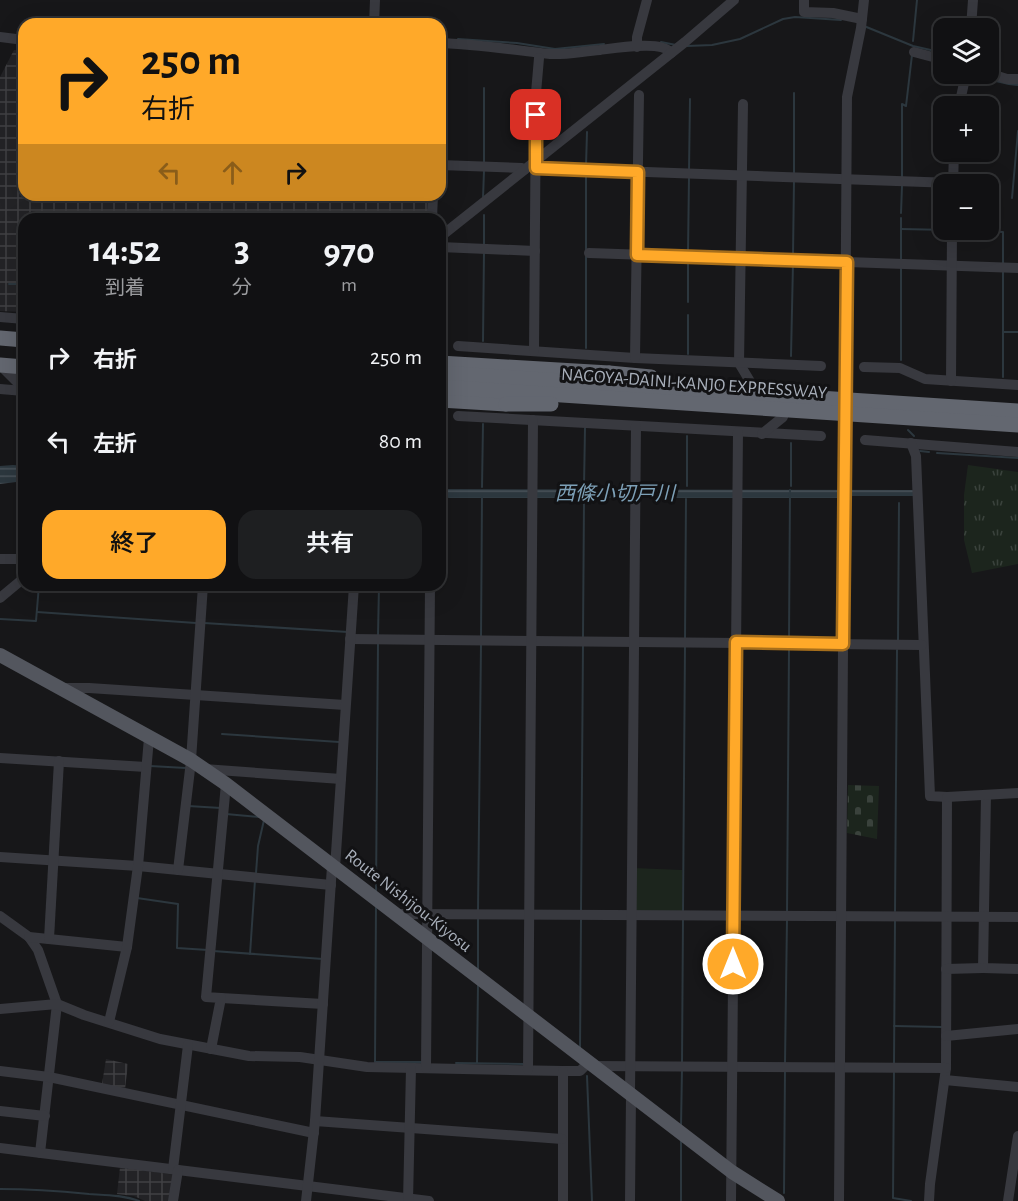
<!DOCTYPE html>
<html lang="ja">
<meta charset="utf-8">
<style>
:root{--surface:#111113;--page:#1e1f21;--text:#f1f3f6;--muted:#9c9da0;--line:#303133;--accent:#ffa929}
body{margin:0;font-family:"Alegreya Sans","Noto Sans JP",sans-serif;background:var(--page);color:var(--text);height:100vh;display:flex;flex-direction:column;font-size:22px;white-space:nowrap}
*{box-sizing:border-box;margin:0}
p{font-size:20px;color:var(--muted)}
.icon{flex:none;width:33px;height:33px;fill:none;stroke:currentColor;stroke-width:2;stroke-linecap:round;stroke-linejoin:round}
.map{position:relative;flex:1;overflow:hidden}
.panel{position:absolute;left:18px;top:213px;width:428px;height:378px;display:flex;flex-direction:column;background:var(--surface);border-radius:18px;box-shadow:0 6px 24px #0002,0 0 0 2px var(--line)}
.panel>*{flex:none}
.hud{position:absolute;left:18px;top:18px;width:428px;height:183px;border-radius:18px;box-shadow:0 6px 24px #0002,0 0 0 2px var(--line);background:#ffa929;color:#111;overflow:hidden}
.controls{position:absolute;left:933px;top:18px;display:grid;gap:12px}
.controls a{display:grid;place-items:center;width:66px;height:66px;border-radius:12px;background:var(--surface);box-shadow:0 6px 24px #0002,0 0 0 2px var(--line);font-size:30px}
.pin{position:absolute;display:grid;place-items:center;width:51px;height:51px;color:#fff;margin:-26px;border-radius:12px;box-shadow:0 3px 9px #0006}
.me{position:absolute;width:66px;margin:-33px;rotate:0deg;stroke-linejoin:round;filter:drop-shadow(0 0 4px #0008)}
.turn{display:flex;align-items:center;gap:21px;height:126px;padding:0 24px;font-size:27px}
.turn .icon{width:78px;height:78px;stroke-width:2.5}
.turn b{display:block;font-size:42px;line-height:51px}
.lanes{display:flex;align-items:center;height:57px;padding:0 24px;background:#0003;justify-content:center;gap:30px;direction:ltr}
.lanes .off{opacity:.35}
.eta{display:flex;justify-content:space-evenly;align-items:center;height:102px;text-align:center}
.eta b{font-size:36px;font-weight:600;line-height:42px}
.button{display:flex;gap:12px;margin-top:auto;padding:12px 24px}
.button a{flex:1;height:69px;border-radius:18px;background:var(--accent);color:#111;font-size:24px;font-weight:600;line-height:69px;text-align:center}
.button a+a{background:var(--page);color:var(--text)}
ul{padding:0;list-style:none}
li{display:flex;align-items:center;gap:18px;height:84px;padding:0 24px}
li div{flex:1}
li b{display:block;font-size:22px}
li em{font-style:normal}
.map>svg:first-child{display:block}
</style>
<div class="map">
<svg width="1018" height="1201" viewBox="0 0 1018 1201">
<defs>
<pattern id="industrial-grid" width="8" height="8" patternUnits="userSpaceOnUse" patternTransform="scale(1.5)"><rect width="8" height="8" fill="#232326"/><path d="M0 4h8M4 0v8" fill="none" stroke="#404043"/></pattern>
<pattern id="grass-tufts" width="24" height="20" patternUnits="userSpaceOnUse" patternTransform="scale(1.5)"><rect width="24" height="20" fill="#1c251d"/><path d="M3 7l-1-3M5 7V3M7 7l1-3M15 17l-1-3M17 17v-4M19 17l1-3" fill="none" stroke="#3a423c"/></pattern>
<pattern id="cemetery-stones" width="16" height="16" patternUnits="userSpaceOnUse" patternTransform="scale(1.5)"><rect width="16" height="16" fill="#1c251d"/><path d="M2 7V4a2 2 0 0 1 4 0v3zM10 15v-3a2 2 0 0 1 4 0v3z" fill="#3a423c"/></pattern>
<pattern id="water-rules" width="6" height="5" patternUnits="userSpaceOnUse" patternTransform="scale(1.5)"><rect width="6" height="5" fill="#2c373e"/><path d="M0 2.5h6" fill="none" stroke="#485158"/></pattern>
</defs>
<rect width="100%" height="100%" fill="#171719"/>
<!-- industrial -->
<g fill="url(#industrial-grid)">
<polygon points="14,50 24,51 24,195 430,195 429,219 24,219 24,312 0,311 0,77"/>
<polygon points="106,1059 128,1064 125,1089 102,1084"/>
<polygon points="120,1167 175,1175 170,1201 145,1201 134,1196 117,1194"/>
</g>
<!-- grass -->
<polygon fill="url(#grass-tufts)" points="968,465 1018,472 1018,564 972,573 964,540 964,495"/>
<!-- cemetery -->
<polygon fill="url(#cemetery-stones)" points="848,785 879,786 877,839 847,833"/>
<!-- park -->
<polygon fill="#1c251d" points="634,868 682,870 682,913 636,913"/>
<!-- water -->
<g fill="url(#water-rules)">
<polygon points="13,465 24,466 24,481 0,484 0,466"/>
<polygon points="440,489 913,490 913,496 840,496 839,498 450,498 440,497"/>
</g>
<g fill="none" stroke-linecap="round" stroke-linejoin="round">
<!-- stream -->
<g stroke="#2c373e" stroke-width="2">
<polyline points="864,26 913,46 944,53"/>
<polyline points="458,39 517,43 555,49 604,44"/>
<polyline points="913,41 917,0"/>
<polyline points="661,42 676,45"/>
<polyline points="687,46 712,45 740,39 783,19 795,17 841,20"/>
<path d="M979,74C991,81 1004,84 1018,85"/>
<polyline points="484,88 484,163"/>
<polyline points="794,93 794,174"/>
<polyline points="586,166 587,132"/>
<polyline points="689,171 690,99"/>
<polyline points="902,179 902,104 906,106 912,55"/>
<polyline points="483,198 484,171"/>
<polyline points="1012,198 1018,131"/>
<polyline points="901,213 902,186"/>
<polyline points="901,229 949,230"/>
<polyline points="956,230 1003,232 1003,265"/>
<polyline points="484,245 484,215"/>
<polyline points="586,250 586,173"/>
<polyline points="688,252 689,177"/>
<polyline points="793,255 794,180"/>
<polyline points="901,261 901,218"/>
<polyline points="901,267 901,360"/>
<polyline points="9,284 24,284"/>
<polyline points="688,302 688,259"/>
<polyline points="1003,332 1018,332"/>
<polyline points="483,341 484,251"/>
<polyline points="586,348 586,256"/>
<polyline points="688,354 688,315"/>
<polyline points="791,356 793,263"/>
<polyline points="1003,377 1003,272"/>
<polyline points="908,430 914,436"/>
<polyline points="920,451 929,452"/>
<polyline points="937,453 1018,458"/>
<polyline points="584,486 585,428"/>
<polyline points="687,486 687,436"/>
<polyline points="791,486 791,443"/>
<polyline points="482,487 483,424"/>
<polyline points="37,612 196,623"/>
<polyline points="0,619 36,621 39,585"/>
<polyline points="204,623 348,632"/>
<polyline points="378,636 379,585"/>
<polyline points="481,637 482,496"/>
<polyline points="583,637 584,500"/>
<polyline points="685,639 686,499"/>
<polyline points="789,640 790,490"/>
<polyline points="898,641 899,503"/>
<polyline points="222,734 339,742"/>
<polyline points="150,766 186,768"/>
<polyline points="188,806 221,808"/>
<polyline points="226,814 259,817"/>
<polyline points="256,873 258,846 264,820"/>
<polyline points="376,893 378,644"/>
<polyline points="137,898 178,904 177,948 208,950"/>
<polyline points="376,905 375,1062 422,1062"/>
<polyline points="478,911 481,644"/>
<polyline points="581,911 583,644"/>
<polyline points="895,911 897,650"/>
<polyline points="683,912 685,645"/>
<polyline points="787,913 789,649"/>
<polyline points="213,951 323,959"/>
<polyline points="250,954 255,880"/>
<polyline points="478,970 478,919"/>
<polyline points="894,1026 942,1027"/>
<polyline points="580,1049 581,920"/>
<polyline points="682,1062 683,919"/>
<polyline points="456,1063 524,1064"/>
<polyline points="477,1063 478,985"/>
<polyline points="785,1063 787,919"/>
<polyline points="894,1064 895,920"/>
<polyline points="894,1070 893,1198 911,1201"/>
<polyline points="587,1076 592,1201"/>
<polyline points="681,1126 682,1069"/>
<path d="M0,1189C30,1189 59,1191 89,1194C105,1195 124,1195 139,1201"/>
<polyline points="784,1193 785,1070"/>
<polyline points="681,1201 681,1141"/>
</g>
<!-- minor -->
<g stroke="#38393f" stroke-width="10">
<polyline points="804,0 804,12 833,13 862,19"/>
<polyline points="374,24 375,0"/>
<polyline points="971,28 973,0"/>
<polyline points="0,37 24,40"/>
<path d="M440,43C477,44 513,50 550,54C566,55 584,51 600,50C615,48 663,40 671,53"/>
<polyline points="637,47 637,37 647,0"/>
<polyline points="914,52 944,60"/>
<polyline points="988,73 1007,79 1018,79"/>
<polyline points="743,104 739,363 760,398"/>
<polyline points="959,106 966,74"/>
<polyline points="440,165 522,168 524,170"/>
<polyline points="536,168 953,183"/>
<polyline points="953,184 954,152"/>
<polyline points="432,219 433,195"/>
<polyline points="440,237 685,42 734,0"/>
<polyline points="440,247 535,251"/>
<polyline points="589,253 1018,268"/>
<polyline points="0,317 24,319"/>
<polyline points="458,346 635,358 821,366"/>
<polyline points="534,351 536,93 539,58"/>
<polyline points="635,358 639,95"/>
<polyline points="0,365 24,389"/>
<polyline points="864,367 900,368 925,379 1018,385"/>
<polyline points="951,381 952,230"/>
<polyline points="0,389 24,391"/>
<polyline points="458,416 821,436"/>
<polyline points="762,434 783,417"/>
<polyline points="865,440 1018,452"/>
<polyline points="911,443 916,456 930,796 947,797 946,1068 930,1184 929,1201"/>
<polyline points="0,559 24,559"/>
<polyline points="0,598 24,578"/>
<polyline points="350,639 922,645"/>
<polyline points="61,688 89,688 345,705"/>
<polyline points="0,758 146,767"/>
<polyline points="191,760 203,585"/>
<polyline points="204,769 341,779"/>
<polyline points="986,795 983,968 1018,969"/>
<polyline points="947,797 1018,793"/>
<polyline points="0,857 138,866 331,885"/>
<polyline points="335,868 354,585"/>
<polyline points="178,870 191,761"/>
<polyline points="395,914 1018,917"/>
<polyline points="0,916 29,937 38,950 57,1004 40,1153"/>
<polyline points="29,937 127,947"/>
<polyline points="49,939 59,761"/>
<polyline points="946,969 983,968"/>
<polyline points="221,998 323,1004"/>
<polyline points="0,1009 57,1004 84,1015 160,1039 249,1056 300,1057 367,1067 563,1071 580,1071 588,1063"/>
<polyline points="109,1022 127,947 138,866 149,738"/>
<polyline points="946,1036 1018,1029"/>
<polyline points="211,1049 221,998 206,997 226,784"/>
<polyline points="592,1066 946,1068"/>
<polyline points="426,1068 430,585"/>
<polyline points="528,1070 533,420"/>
<polyline points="0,1071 49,1077 314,1133"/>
<polyline points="563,1071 563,1201"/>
<polyline points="945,1080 1018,1087"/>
<polyline points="630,1095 636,426"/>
<polyline points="0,1111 45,1116"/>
<polyline points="315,1121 562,1139"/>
<polyline points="0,1148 429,1201"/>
<polyline points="173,1169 188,1045"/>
<polyline points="173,1201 178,1170"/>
<polyline points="306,1201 315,1121 332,866"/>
<polyline points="408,1201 411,1068"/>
<polyline points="630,1201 631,1095"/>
<polyline points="731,1201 738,432"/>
<polyline points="839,1201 847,97 861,28 864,0"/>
<polyline points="1008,1201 1018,1136"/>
</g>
<!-- major -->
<polyline stroke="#53565e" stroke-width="14" points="0,655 191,760 226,784 732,1172 778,1201"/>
<!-- highway -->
<g stroke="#636770" stroke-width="15">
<polyline points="0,338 24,340"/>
<polyline points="440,363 609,373"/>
<polyline points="0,365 24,367"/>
<polyline points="440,400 506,404"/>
</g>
<!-- highway-bridge -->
<g stroke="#636770" stroke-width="15">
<polyline points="440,373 1018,411"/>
<polyline points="609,373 651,377"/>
<polyline points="440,387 1018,425"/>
<polyline points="506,404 551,404"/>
</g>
</g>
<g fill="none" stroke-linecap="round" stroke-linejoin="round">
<defs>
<polyline id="route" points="536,115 536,168 638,172 637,255 847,262 843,644 736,642 733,964"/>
</defs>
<!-- route casing -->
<use href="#route" stroke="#a66e1b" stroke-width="15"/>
<!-- route -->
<use href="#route" stroke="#ffa929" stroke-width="10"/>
</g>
<g text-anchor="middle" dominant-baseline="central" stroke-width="6" stroke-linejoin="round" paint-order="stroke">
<!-- street labels -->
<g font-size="18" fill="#a8afba" stroke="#121214">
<text transform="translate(694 384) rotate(4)">NAGOYA-DAINI-KANJO EXPRESSWAY</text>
<text transform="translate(408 901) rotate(38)">Route Nishijou-Kiyosu</text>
</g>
<!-- water labels -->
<g font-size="20" font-style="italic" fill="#7da0b7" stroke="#121214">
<text x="615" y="494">西條小切戸川</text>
</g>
</g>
</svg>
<div class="controls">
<a><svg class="icon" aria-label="layers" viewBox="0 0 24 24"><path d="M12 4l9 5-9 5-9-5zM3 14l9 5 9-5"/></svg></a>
<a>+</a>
<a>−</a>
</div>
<div class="pin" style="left:536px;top:115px;background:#d93025"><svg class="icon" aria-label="arrive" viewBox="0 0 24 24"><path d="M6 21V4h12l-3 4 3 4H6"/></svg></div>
<svg class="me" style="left:733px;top:964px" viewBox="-20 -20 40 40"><circle r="17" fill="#ffa929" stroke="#fff" stroke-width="3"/><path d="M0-11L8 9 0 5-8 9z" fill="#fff"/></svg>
<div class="hud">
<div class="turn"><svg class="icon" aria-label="right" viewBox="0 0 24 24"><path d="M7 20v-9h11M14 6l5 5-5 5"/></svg><div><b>250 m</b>右折</div></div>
<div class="lanes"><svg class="icon off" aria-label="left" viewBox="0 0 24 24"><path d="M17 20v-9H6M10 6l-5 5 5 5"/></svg><svg class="icon off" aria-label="ahead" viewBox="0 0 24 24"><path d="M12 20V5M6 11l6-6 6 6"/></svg><svg class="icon" aria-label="right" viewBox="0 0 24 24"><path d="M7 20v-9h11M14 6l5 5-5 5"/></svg></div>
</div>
<section class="panel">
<div class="eta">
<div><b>14:52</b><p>到着</p></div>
<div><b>3</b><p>分</p></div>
<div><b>970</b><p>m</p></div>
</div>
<ul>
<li><svg class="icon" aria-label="right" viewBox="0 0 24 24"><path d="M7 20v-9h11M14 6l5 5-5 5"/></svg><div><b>右折</b></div><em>250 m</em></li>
<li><svg class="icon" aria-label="left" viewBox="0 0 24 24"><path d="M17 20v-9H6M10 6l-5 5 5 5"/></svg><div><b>左折</b></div><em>80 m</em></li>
</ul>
<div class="button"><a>終了</a><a>共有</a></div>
</section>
</div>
